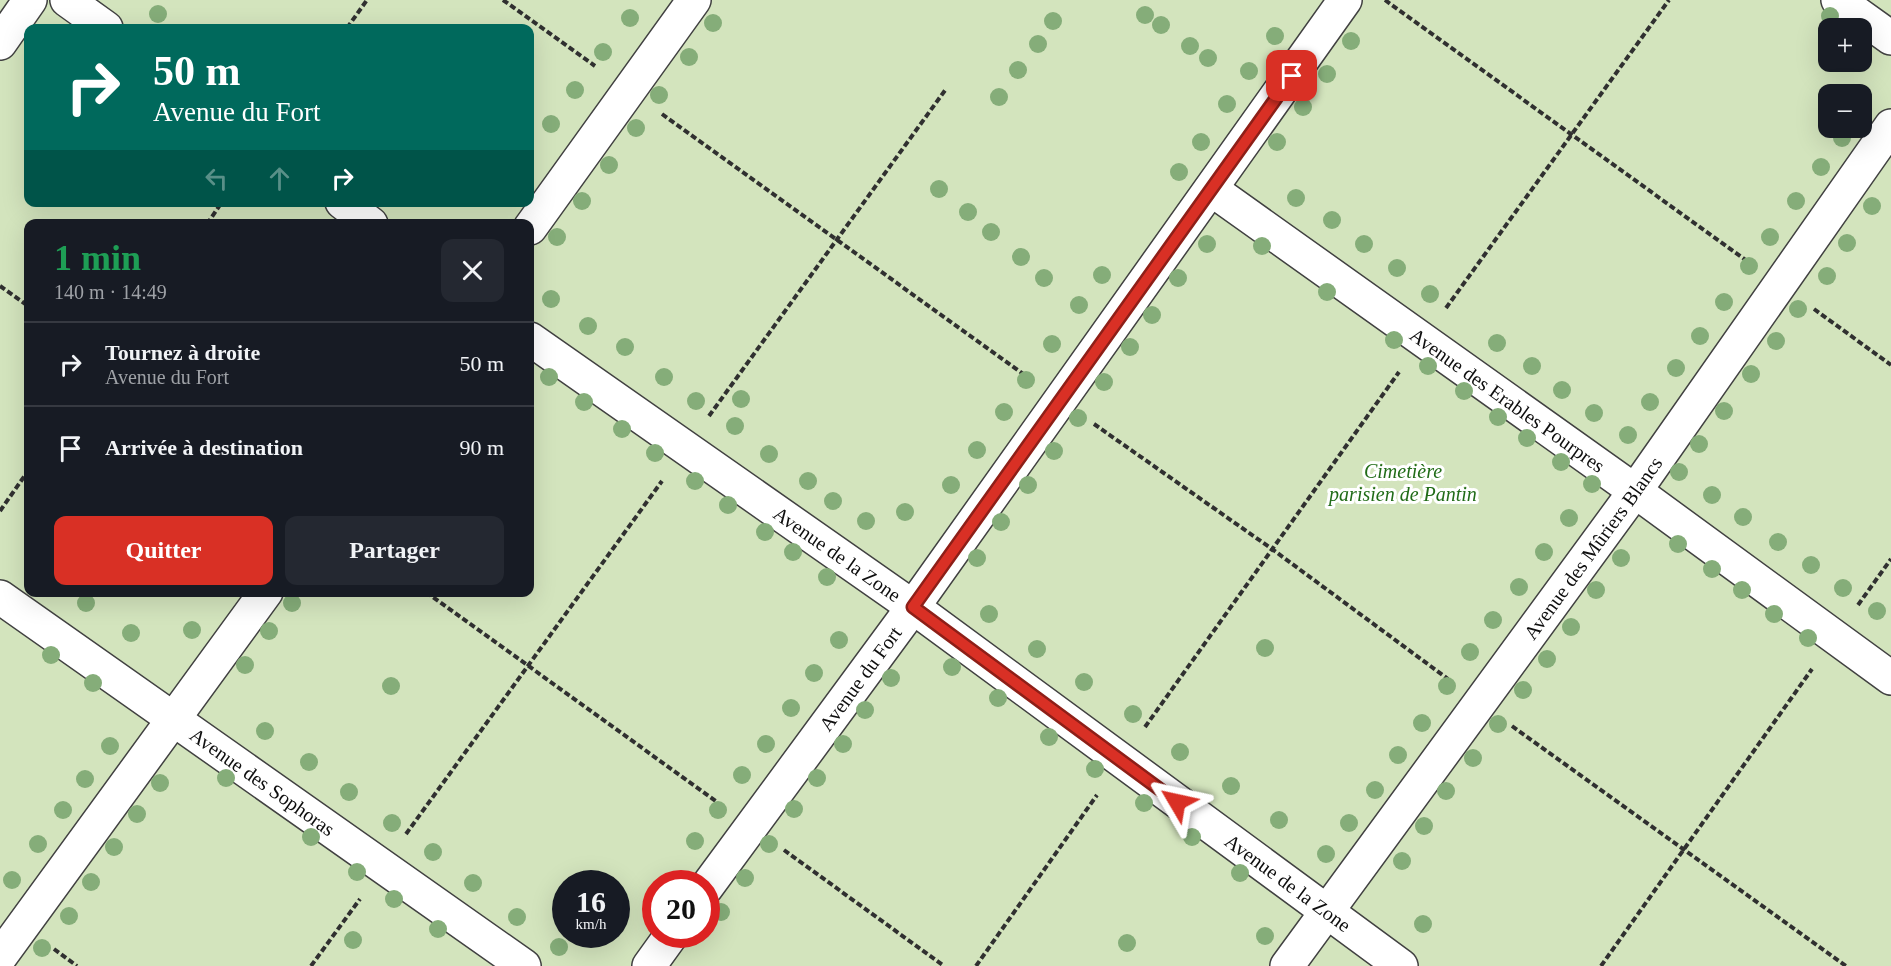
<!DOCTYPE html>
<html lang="fr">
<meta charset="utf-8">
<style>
:root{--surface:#171b24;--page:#242831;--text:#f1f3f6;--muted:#9ea1a6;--line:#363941;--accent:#d93025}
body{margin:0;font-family:"Times New Roman",serif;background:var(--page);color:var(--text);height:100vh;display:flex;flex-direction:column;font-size:22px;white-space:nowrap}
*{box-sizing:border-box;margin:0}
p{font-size:20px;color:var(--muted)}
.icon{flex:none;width:33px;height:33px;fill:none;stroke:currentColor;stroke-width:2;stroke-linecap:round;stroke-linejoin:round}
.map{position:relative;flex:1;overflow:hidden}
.details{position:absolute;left:24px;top:219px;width:510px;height:378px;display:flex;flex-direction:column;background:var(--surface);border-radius:12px;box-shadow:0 6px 24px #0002}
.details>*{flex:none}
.guide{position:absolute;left:24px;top:24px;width:510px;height:183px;border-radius:12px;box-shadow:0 6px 24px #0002;background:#00695c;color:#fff;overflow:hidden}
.fabs{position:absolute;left:1818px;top:18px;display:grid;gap:12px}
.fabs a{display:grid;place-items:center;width:54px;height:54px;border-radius:12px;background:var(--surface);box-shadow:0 6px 24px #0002;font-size:30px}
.speed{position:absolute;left:552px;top:870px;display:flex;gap:12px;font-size:30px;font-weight:700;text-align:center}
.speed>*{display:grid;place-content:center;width:78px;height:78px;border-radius:50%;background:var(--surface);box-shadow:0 6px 24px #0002;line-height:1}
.speed small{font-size:15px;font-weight:400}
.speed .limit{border:9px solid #d22;background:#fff;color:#111}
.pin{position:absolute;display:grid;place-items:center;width:51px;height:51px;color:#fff;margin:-26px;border-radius:12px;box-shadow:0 3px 9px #0006}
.me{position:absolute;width:66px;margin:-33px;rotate:306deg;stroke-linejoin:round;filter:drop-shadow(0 0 4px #0008)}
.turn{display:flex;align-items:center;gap:21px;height:126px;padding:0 30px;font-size:27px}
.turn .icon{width:78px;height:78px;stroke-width:2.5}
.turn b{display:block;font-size:42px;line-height:51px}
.lanes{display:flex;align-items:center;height:57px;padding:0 30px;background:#0003;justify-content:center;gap:30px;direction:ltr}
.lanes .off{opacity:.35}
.round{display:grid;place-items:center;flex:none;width:63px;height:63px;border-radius:12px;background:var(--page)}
.overview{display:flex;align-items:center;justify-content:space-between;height:102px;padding:0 30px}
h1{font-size:36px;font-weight:800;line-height:45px;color:#1e9e55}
.primary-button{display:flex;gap:12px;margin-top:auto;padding:12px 30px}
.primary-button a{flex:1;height:69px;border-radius:12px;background:var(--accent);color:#fff;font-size:24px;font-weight:800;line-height:69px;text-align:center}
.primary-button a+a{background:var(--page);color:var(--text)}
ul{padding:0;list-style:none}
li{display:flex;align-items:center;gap:18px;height:84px;padding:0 30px;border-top:2px solid var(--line)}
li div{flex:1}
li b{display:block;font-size:22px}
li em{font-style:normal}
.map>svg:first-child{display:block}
</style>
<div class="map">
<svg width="1891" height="966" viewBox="0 0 1891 966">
<rect width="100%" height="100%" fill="#fffdef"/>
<!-- cemetery -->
<path fill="#d3e4bd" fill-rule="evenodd" d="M0,0H1891V966H0ZM28,28H530V202H28ZM1828,28H1862V62H1828ZM1828,94H1862V128H1828ZM28,224H530V592H28ZM566,884H616V934H566ZM656,884H706V934H656Z"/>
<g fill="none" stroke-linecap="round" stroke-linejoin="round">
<defs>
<g id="minor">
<polyline points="67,0 106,28"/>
<polyline points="1838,0 1891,38"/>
<polyline points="0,43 30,0"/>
<path id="s1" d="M1211,189L1635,491L1891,678"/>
<polyline points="342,202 371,224"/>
<polyline points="530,228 694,0"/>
<path id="s2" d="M530,339L913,607L1401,966"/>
<path id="s3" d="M0,597L524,966"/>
<path id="s4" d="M706,888L913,607L1345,0"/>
<polyline points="0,957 266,592"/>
<polyline points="649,966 672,934"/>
<path id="s5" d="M1287,966L1635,491L1891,126"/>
</g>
</defs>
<!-- minor casing -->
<use href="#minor" stroke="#414141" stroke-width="36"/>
<!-- path -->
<g stroke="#303030" stroke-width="4" stroke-dasharray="6 3" stroke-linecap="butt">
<polyline points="503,0 595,66"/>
<polyline points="1385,0 1747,261"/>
<polyline points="347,28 367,0"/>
<polyline points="662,114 1026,376"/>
<polyline points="207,224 222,202"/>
<polyline points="0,286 28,306"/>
<polyline points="1446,308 1669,0"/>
<polyline points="1814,309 1891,365"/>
<polyline points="709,416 946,89"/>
<polyline points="1094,424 1272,549 1448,679"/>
<polyline points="0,511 28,471"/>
<polyline points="426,592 717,802"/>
<polyline points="1858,605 1891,559"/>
<polyline points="1512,726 1846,966"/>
<polyline points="1145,727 1399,372"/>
<polyline points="406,834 662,481"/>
<polyline points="784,850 944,966"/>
<polyline points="54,949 77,966"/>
<polyline points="311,966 360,899"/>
<polyline points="976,966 1097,795"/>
<polyline points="1601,966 1812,669"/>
</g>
<!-- minor -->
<use href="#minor" stroke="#fff" stroke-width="33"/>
</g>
<!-- trees -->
<g fill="#85ad79">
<circle cx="158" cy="14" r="9"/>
<circle cx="1145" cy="15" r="9"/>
<circle cx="1830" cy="16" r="9"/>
<circle cx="630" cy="18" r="9"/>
<circle cx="1053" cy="21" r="9"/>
<circle cx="713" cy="23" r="9"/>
<circle cx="1161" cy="25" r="9"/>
<circle cx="1275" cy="36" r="9"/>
<circle cx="1351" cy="41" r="9"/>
<circle cx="1038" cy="44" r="9"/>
<circle cx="1190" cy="46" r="9"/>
<circle cx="603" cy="52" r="9"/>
<circle cx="689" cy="57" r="9"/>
<circle cx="1208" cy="58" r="9"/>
<circle cx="1018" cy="70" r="9"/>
<circle cx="1249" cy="71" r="9"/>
<circle cx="1327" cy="74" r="9"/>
<circle cx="575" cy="90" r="9"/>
<circle cx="659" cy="95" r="9"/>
<circle cx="999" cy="97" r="9"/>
<circle cx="1227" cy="104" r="9"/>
<circle cx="1303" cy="107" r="9"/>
<circle cx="551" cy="124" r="9"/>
<circle cx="636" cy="128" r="9"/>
<circle cx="1842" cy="138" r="9"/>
<circle cx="1201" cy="142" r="9"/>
<circle cx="1277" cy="142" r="9"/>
<circle cx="609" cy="165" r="9"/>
<circle cx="1821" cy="167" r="9"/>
<circle cx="1179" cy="172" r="9"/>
<circle cx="939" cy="189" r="9"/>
<circle cx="1296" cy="198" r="9"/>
<circle cx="582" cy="201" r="9"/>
<circle cx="1796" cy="201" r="9"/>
<circle cx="1872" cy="206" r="9"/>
<circle cx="968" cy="212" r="9"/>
<circle cx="1332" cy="220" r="9"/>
<circle cx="991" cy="232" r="9"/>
<circle cx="557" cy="237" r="9"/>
<circle cx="1770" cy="237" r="9"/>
<circle cx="1847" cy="243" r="9"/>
<circle cx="1207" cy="244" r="9"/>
<circle cx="1364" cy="244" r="9"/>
<circle cx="1262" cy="246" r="9"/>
<circle cx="1021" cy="257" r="9"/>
<circle cx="1749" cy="266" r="9"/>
<circle cx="1397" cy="268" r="9"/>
<circle cx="1102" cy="275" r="9"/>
<circle cx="1827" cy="276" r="9"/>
<circle cx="1044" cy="278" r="9"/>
<circle cx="1178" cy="278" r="9"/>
<circle cx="1327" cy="292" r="9"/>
<circle cx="1430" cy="294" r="9"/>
<circle cx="551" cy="299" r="9"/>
<circle cx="1724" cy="302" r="9"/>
<circle cx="1079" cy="305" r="9"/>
<circle cx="1798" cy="309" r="9"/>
<circle cx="1152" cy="315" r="9"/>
<circle cx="588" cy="326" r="9"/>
<circle cx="1700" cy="336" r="9"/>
<circle cx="1394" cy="340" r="9"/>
<circle cx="1776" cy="341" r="9"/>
<circle cx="1497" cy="343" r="9"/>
<circle cx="1052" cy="344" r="9"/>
<circle cx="625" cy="347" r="9"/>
<circle cx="1130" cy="347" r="9"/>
<circle cx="1428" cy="366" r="9"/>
<circle cx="1532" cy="366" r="9"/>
<circle cx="1676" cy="368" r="9"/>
<circle cx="1751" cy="374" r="9"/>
<circle cx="549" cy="377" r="9"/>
<circle cx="664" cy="377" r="9"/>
<circle cx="1026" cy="380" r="9"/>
<circle cx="1104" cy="382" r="9"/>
<circle cx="1562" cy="390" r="9"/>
<circle cx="1464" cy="391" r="9"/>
<circle cx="741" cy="399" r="9"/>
<circle cx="696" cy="401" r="9"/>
<circle cx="584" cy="402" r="9"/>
<circle cx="1650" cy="402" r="9"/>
<circle cx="1724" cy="411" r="9"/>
<circle cx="1004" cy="412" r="9"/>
<circle cx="1594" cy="413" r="9"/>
<circle cx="1498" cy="417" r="9"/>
<circle cx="1078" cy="418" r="9"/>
<circle cx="735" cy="426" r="9"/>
<circle cx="622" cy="429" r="9"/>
<circle cx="1628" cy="435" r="9"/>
<circle cx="1527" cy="438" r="9"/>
<circle cx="1699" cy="444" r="9"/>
<circle cx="977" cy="450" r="9"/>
<circle cx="1054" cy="451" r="9"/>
<circle cx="655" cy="453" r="9"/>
<circle cx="769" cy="454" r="9"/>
<circle cx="1561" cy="462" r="9"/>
<circle cx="1679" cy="472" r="9"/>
<circle cx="695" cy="481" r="9"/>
<circle cx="808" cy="481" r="9"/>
<circle cx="1592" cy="484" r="9"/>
<circle cx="951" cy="485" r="9"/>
<circle cx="1028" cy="485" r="9"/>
<circle cx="1712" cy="495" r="9"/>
<circle cx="833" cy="501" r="9"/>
<circle cx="728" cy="505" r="9"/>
<circle cx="905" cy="512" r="9"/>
<circle cx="1743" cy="517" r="9"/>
<circle cx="1569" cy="518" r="9"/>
<circle cx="866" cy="521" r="9"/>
<circle cx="1001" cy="522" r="9"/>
<circle cx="765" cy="532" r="9"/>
<circle cx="1778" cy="542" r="9"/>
<circle cx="1678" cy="544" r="9"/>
<circle cx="793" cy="552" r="9"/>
<circle cx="1544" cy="552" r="9"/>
<circle cx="977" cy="558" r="9"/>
<circle cx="1621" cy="558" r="9"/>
<circle cx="1811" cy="565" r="9"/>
<circle cx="1712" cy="569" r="9"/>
<circle cx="827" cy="577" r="9"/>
<circle cx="1519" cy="587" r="9"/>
<circle cx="1843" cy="588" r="9"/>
<circle cx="1596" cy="590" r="9"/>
<circle cx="1742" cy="590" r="9"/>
<circle cx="86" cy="603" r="9"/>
<circle cx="292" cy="603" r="9"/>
<circle cx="1877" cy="611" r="9"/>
<circle cx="989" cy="614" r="9"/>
<circle cx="1774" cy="614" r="9"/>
<circle cx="1493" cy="620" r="9"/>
<circle cx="1571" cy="627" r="9"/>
<circle cx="192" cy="630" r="9"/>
<circle cx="269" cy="631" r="9"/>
<circle cx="131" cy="633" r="9"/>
<circle cx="1808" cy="638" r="9"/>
<circle cx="839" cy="640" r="9"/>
<circle cx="1265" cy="648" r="9"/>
<circle cx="1037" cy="649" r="9"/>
<circle cx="1470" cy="652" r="9"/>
<circle cx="51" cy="655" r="9"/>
<circle cx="1547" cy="659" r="9"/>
<circle cx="245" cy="665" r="9"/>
<circle cx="952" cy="667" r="9"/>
<circle cx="814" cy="673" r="9"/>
<circle cx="891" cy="678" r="9"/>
<circle cx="1084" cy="682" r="9"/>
<circle cx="93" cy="683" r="9"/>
<circle cx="391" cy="686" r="9"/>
<circle cx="1447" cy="686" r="9"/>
<circle cx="1523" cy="690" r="9"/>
<circle cx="998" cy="698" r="9"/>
<circle cx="791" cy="708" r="9"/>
<circle cx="865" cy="710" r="9"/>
<circle cx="1133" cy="714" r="9"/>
<circle cx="1422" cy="723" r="9"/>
<circle cx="1498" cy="724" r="9"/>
<circle cx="265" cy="731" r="9"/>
<circle cx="1049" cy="737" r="9"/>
<circle cx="766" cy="744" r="9"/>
<circle cx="843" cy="744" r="9"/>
<circle cx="110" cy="746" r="9"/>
<circle cx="1180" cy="752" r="9"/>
<circle cx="1398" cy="755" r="9"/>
<circle cx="1473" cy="758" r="9"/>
<circle cx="309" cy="762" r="9"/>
<circle cx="1095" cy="769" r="9"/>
<circle cx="742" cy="775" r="9"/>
<circle cx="226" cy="778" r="9"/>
<circle cx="817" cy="778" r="9"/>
<circle cx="85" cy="779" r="9"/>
<circle cx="160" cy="783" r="9"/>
<circle cx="1231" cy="786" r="9"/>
<circle cx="1375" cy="790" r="9"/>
<circle cx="1446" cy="791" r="9"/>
<circle cx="349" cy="792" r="9"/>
<circle cx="1144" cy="803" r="9"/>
<circle cx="794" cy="809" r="9"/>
<circle cx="63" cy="810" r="9"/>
<circle cx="718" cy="810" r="9"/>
<circle cx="137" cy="814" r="9"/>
<circle cx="1279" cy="820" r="9"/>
<circle cx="392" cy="823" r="9"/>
<circle cx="1349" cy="823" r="9"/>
<circle cx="1424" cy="826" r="9"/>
<circle cx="311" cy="837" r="9"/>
<circle cx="1192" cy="837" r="9"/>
<circle cx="695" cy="841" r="9"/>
<circle cx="38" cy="844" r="9"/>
<circle cx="769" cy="844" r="9"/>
<circle cx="114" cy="847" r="9"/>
<circle cx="433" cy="852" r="9"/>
<circle cx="1326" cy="854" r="9"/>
<circle cx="1402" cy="861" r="9"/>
<circle cx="357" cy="872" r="9"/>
<circle cx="1240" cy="873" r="9"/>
<circle cx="745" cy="878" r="9"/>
<circle cx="12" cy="880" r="9"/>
<circle cx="91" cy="882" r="9"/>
<circle cx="473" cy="883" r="9"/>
<circle cx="394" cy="899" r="9"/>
<circle cx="721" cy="912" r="9"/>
<circle cx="69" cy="916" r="9"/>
<circle cx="517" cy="917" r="9"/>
<circle cx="1423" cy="924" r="9"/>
<circle cx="438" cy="929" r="9"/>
<circle cx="1265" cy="936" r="9"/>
<circle cx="353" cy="940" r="9"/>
<circle cx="1127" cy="943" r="9"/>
<circle cx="559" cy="947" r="9"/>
<circle cx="42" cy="948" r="9"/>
</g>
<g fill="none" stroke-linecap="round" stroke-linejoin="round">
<defs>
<polyline id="route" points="1177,802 913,607 1292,76"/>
</defs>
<!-- route casing -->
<use href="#route" stroke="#8d1f18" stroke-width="15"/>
<!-- route -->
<use href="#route" stroke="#d93025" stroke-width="10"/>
</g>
<g text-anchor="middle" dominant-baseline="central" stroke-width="6" stroke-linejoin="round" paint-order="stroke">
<!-- street labels -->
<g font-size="20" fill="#0e0e0e" stroke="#fff">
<text stroke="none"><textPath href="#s1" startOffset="364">Avenue des Erables Pourpres</textPath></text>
<text stroke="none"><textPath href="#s5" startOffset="518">Avenue des Mûriers Blancs</textPath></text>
<text stroke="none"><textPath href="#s2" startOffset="375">Avenue de la Zone</textPath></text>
<text stroke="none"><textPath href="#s4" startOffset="260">Avenue du Fort</textPath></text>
<text stroke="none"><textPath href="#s3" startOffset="321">Avenue des Sophoras</textPath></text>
<text stroke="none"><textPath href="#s2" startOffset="933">Avenue de la Zone</textPath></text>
</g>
<!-- park labels -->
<g font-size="20" font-style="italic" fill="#216c18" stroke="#fff">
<text x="1403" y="471">Cimetière<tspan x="1403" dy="23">parisien de Pantin</tspan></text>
</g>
</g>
</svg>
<div class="fabs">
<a>+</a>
<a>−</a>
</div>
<div class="speed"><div>16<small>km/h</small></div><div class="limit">20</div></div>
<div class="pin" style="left:1292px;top:76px;background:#d93025"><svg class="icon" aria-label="arrive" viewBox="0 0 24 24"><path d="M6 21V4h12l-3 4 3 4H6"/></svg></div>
<svg class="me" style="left:1177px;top:802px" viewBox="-20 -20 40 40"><path d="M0-17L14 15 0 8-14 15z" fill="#d93025" stroke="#fff" stroke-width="4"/></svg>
<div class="guide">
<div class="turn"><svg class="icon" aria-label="right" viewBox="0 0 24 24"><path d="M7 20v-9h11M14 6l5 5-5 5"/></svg><div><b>50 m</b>Avenue du Fort</div></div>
<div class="lanes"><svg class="icon off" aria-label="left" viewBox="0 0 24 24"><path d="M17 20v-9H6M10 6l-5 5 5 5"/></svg><svg class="icon off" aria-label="ahead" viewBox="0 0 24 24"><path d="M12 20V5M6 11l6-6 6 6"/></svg><svg class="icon" aria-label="right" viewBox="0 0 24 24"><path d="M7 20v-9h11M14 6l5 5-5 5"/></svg></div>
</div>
<section class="details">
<div class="overview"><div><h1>1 min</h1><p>140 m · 14:49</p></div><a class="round"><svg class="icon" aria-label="close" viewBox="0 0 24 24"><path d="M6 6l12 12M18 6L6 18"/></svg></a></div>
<ul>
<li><svg class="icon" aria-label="right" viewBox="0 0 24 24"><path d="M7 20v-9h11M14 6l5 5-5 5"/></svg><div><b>Tournez à droite</b><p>Avenue du Fort</p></div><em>50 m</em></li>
<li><svg class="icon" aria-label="arrive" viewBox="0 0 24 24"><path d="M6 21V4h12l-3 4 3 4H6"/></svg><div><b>Arrivée à destination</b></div><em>90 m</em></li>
</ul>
<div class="primary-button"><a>Quitter</a><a>Partager</a></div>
</section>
</div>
